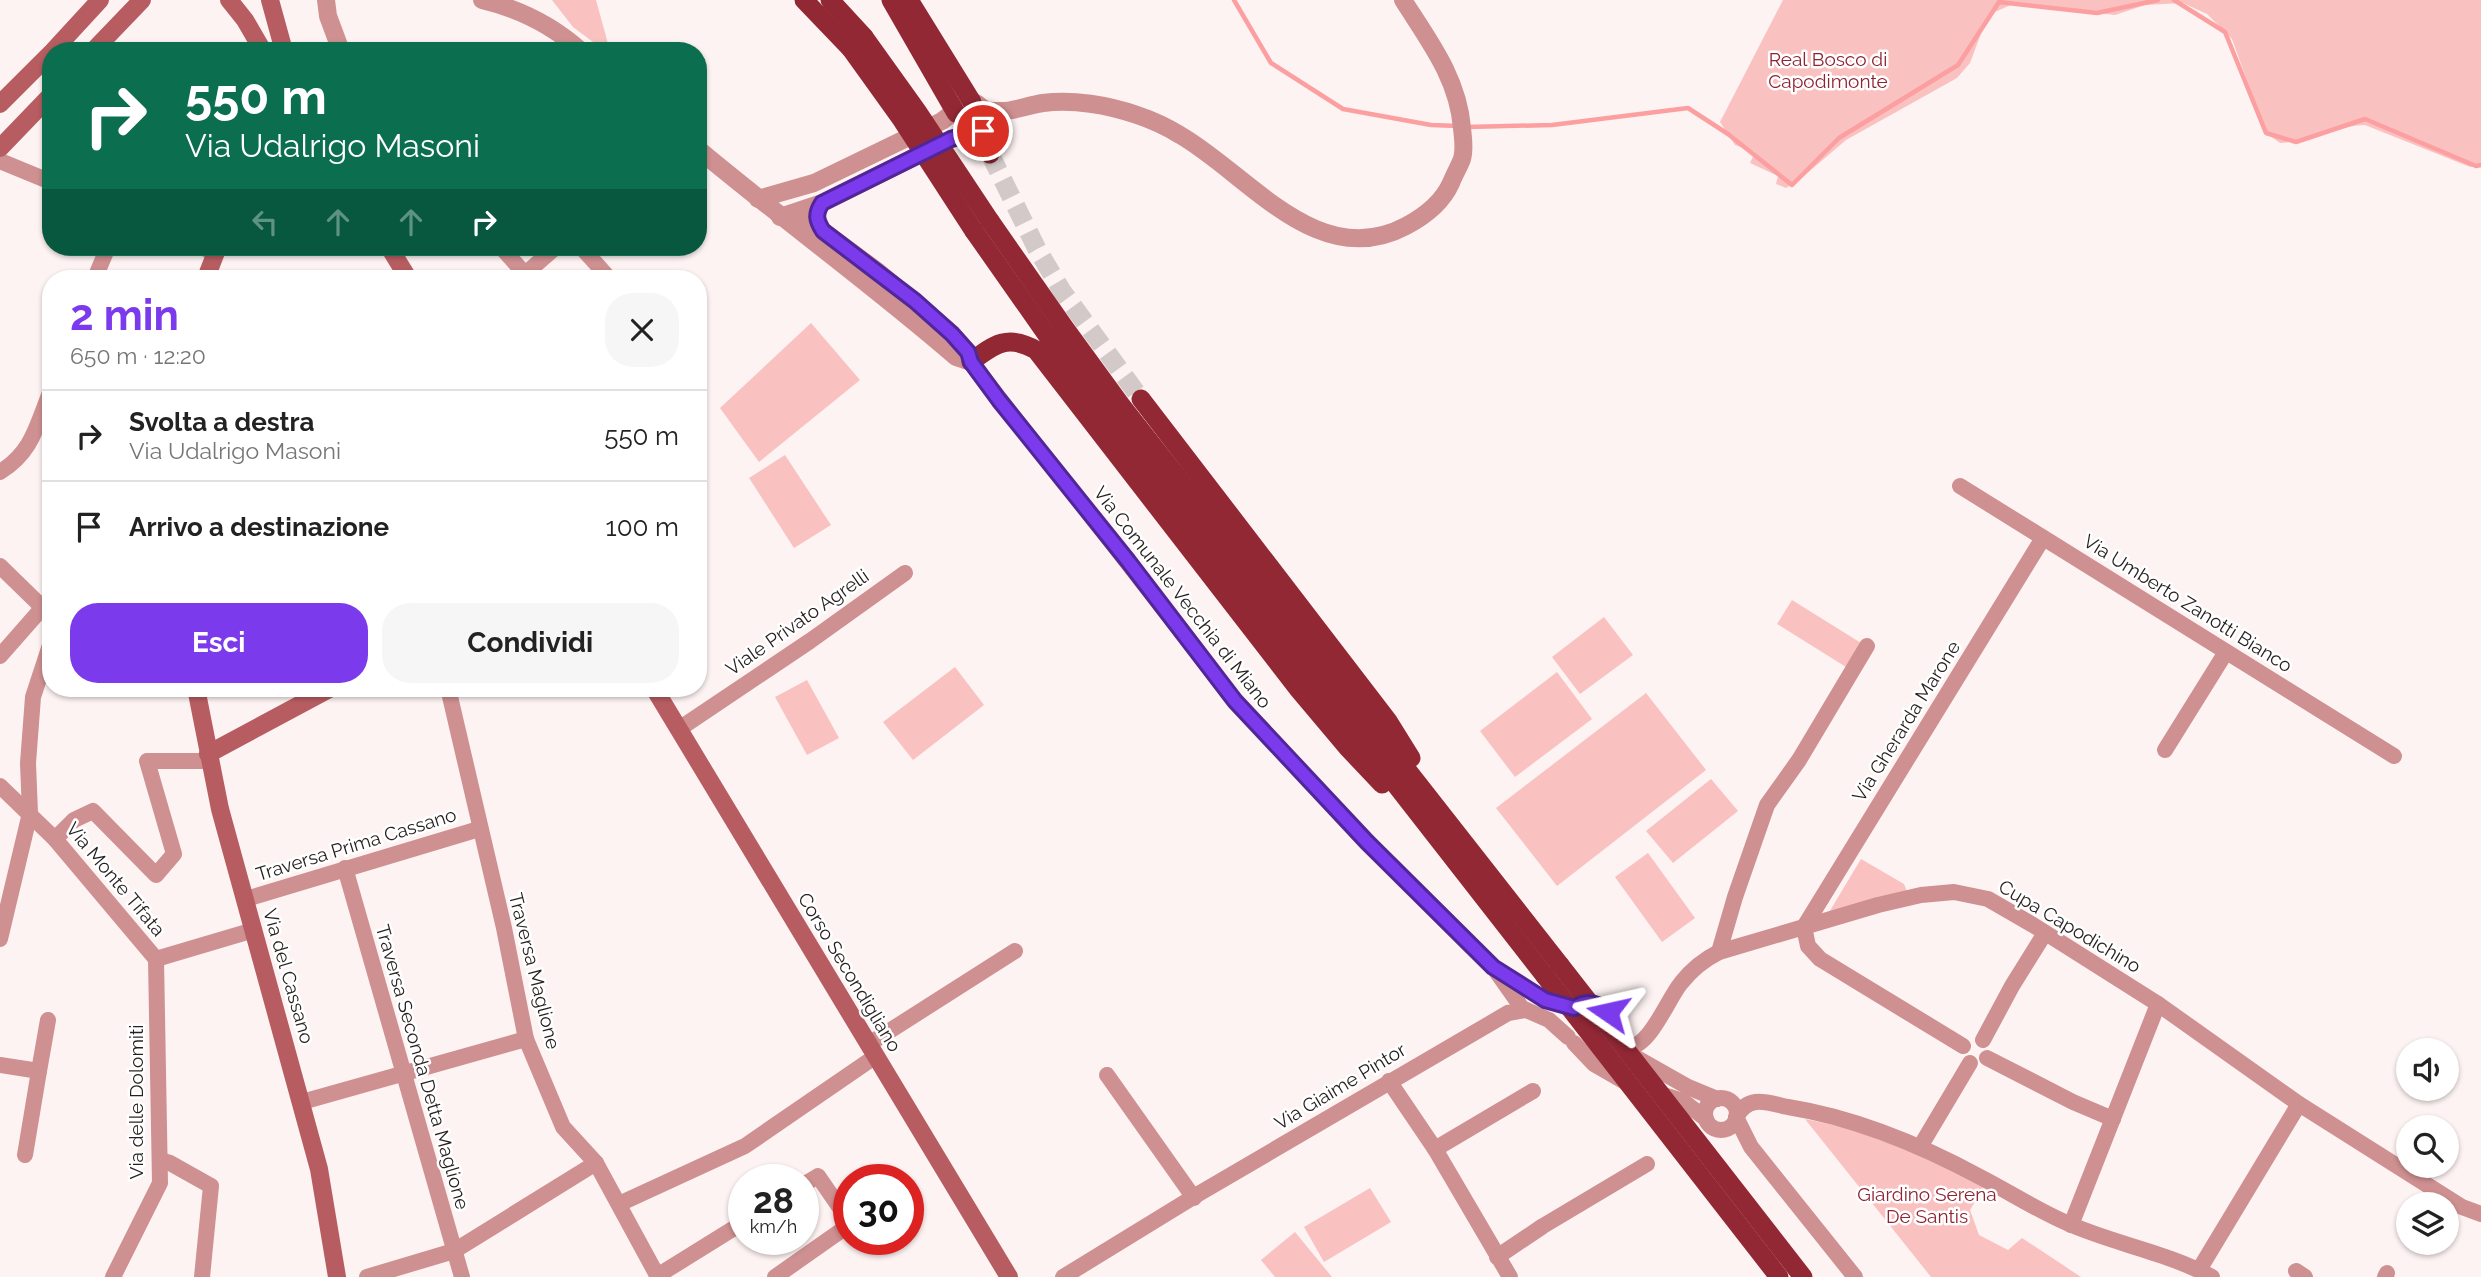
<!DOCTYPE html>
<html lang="it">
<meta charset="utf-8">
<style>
:root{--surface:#fff;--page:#f6f6f6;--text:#222;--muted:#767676;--line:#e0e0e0;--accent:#7c3aed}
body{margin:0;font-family:Raleway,sans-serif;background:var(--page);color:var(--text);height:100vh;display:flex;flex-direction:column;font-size:26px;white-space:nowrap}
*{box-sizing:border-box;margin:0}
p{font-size:23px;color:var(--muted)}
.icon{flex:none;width:38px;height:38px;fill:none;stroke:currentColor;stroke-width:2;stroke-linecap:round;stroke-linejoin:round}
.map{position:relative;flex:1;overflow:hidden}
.sheet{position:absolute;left:42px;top:270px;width:665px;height:427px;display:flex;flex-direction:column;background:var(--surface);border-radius:28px;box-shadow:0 2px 5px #0004}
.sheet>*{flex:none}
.guide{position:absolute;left:42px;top:42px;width:665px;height:214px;border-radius:28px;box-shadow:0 2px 5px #0004;background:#0b6e4f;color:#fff;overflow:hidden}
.tools{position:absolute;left:2396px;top:1038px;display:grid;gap:14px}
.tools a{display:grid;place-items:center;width:63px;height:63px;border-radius:50%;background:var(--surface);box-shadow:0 2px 5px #0004;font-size:35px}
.speed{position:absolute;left:728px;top:1164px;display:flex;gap:14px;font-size:35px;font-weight:700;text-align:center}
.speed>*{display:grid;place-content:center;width:91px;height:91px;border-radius:50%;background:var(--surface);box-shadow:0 2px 5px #0004;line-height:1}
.speed small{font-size:18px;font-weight:400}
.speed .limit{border:10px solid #d22;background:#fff;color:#111}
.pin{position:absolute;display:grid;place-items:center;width:60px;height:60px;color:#fff;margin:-30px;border:4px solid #fff;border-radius:50%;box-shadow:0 2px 7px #0007}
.me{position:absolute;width:77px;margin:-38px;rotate:281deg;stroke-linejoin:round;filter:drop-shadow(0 0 5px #0008)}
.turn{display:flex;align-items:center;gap:24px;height:147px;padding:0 28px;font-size:32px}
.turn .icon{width:91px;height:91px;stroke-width:2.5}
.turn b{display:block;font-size:49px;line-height:60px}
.lanes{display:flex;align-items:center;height:66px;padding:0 28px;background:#0003;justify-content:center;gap:35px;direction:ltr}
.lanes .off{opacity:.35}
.round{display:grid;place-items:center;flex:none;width:74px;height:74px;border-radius:28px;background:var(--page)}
.summary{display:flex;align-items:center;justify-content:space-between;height:119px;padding:0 28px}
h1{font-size:42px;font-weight:700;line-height:52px;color:var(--accent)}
.cta{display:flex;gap:14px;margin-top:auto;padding:14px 28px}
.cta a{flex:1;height:80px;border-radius:28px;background:var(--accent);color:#fff;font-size:28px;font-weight:700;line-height:80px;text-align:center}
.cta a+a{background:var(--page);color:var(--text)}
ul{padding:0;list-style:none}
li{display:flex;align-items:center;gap:21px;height:91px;padding:0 28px;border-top:2px solid var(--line)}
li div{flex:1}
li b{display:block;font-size:26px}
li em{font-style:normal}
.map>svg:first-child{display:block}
</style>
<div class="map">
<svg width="2481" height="1277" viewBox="0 0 2481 1277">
<rect width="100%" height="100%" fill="#fdf3f2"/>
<!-- green -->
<g fill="#fac1c1">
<polygon points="552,0 596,0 610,51 605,51 573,27"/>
<path d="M1783,0H2481V165L2470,167L2365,125C2335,126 2309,141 2280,143L2266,133L2232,39L2207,14L2183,3L2145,5L2115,15L2013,4L1988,15L1970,63L1957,78L1846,140L1798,181L1786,188L1776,184L1778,176L1750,163L1755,152L1735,145L1720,122Z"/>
<polygon points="811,323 860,380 759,462 720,408"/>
<polygon points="785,455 831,525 794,548 749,478"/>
<polygon points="1792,600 1861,643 1846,667 1777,624"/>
<polygon points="1604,617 1633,655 1580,694 1552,657"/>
<polygon points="955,667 984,705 913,760 883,722"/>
<polygon points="1557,672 1592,719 1515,777 1480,731"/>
<polygon points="807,680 839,738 807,755 775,697"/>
<polygon points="1646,693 1706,770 1557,886 1496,808"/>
<polygon points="1711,779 1738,811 1673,863 1646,831"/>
<polygon points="1648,853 1695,918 1662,942 1615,877"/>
<polygon points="1861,859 1904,884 1907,892 1828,914"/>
<polygon points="1805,1119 1857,1130 1920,1153 1984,1187 1970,1210 1979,1235 2008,1250 2022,1238 2081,1277 1931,1277"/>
<polygon points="1370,1188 1391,1222 1324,1262 1304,1227"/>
<polygon points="1295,1232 1332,1277 1275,1277 1261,1260"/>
</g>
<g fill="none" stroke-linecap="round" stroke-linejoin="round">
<!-- stream -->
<g stroke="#fc9fa1" stroke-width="4.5">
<polyline points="1234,0 1271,63 1343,109 1431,125 1458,126"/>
<polyline points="2174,0 2225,32 2266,133 2296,142 2365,119 2476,166 2481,165"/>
<polyline points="1467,127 1552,125 1688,108 1728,134 1792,185 1839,138 1958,65 1999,2 2097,13 2158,0"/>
</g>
<!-- trunk-tunnel -->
<polyline stroke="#d2c9c8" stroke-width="19" stroke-dasharray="19 10" stroke-linecap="butt" points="990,154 1037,249 1062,291 1141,399"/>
<!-- minor -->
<g stroke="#cf9091" stroke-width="16">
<polyline points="0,161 51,182"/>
<polyline points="201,247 216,253"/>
<polyline points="501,247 525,274 556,247"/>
<polyline points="581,247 609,278"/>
<polyline points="95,278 108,247"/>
<polyline points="971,362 1235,701 1367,842 1493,967 1522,1008 1549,1020 1568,1037"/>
<path d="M0,472C33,452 37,424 51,390"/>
<polyline points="1960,486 2394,756"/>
<polyline points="0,566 41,606"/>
<polyline points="0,656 51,598"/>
<polyline points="448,688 504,928 526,1039 563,1127 596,1163 658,1277"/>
<polyline points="679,729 810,641 905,573"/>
<polyline points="2165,750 2226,652"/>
<polyline points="0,786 55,839 156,959"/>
<polyline points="55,839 74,820 93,811 156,875 174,854 147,761 209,761"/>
<polyline points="345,868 462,1277"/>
<polyline points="246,899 479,829"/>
<polyline points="1804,927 2043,538"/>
<polyline points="1804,927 1808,946 1820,959 1963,1046"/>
<polyline points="0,939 30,813 28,763 33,697 51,642"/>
<polyline points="1719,952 1735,897 1767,805 1799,760 1867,646"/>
<polyline points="156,959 254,930"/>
<polyline points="1501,972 1545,1000 1574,1008"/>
<polyline points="1983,1040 2012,986 2045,933"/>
<polyline points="1574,1043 1594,1064 1627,1083"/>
<polyline points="869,1044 1015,951"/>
<path d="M1626,1048C1650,1048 1667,1000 1681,983C1692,969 1703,960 1719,952L1878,905L1921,895L1954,892L1988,899L2033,925L2158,1004L2299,1104L2462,1207L2481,1214"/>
<polyline points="1635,1057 1688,1087 1717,1099"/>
<polyline points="1987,1058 2073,1102 2113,1119"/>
<polyline points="0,1065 39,1071 25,1155"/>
<polyline points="39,1071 48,1020"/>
<polyline points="1107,1075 1194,1198"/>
<polyline points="1389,1081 1435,1149 1510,1277"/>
<polyline points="1658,1093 1683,1101 1706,1119"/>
<circle cx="1721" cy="1114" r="16"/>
<polyline points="302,1102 526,1039"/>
<path d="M1737,1116C1749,1094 1768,1103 1788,1107C1857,1118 1921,1145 1982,1178C2011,1193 2037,1210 2067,1223C2114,1244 2166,1252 2212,1277"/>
<polyline points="1736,1117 1751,1147 1855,1277"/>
<polyline points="1920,1147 1970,1063"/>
<polyline points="1435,1149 1533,1091"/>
<polyline points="160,1160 170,1163 211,1186 202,1277"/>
<polyline points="803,1185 818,1176 849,1221"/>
<polyline points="619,1204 745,1146 876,1056"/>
<polyline points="2071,1225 2158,1004"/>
<polyline points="1497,1257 1543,1226 1647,1164"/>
<polyline points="2199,1270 2299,1104"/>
<polyline points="2296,1271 2305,1277"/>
<polyline points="657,1276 744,1222"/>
<polyline points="113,1277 160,1183 156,959"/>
<polyline points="367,1277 454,1251 596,1163"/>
<polyline points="775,1277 849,1225"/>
<polyline points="1063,1277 1200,1193 1508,1013 1526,1010"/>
<polyline points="2385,1277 2387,1273"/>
</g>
<!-- tertiary -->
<g stroke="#cf9091" stroke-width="18">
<polyline points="326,0 328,16 341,51"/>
<path d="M482,0C520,9 552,25 581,51"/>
<path d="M698,149C783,220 873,285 956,357L971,362"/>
<path d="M758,199L814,183L942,121L967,102C978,101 978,106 986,110C989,111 998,111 1002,111C1015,111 1029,105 1043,103C1073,99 1108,105 1137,115C1152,120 1167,127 1180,135C1248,174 1318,273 1406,226C1425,216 1442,203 1451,183C1454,175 1459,167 1462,159C1465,149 1463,138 1462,128C1458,78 1429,41 1403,0"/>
<polyline points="780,217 822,203 951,139 965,135 979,134 993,120"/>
<polyline points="790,219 808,224 823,231 877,271 952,334 968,352 971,362"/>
</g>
<!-- secondary -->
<g stroke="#b75d61" stroke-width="18">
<polyline points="229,0 245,20 263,51"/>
<polyline points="270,0 284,51"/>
<polyline points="53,51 100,0"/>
<polyline points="93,51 142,0"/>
<polyline points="0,104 51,53"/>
<polyline points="0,148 51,95"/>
<polyline points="389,247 408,278"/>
<polyline points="206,278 218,247"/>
<polyline points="196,688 220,809 319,1169 337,1277"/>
<polyline points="654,688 1009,1277"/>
<polyline points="208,754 331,688"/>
</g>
<!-- trunk -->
<g stroke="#932835" stroke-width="19">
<polyline points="804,0 851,49"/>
<polyline points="830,0 864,37"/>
<polyline points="891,0 956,113"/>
<polyline points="909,0 972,102"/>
<polyline points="986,128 990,154"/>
<polyline points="990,221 1064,327 1121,405 1560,965"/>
<polyline points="974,231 1047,335 1109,417 1545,976"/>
<path d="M971,362C994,344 1008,334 1036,350L1299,690L1347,747L1382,784"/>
<polyline points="1141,399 1388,721 1411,758"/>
</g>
<!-- trunk-bridge -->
<g stroke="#932835" stroke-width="19">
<polyline points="864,37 917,111 990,221"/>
<polyline points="851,49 902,120 974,231"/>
<polyline points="1560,965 1803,1277"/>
<polyline points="1545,976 1779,1277"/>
</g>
</g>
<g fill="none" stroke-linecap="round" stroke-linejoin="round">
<defs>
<path id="route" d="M983,131L974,135H965L951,139L822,203C815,214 816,220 823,231L915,301L952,334L968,352L971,362L999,400L1128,561L1235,701L1367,842L1493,967L1545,1000L1574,1008C1586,1000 1597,1002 1608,1012"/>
</defs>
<!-- route casing -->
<use href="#route" stroke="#51269a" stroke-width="18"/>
<!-- route -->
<use href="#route" stroke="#7c3aed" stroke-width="12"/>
</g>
<g text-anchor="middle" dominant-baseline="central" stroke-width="5" stroke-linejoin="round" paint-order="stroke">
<!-- park labels -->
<g font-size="19" fill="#8e2432" stroke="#fff">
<text x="1828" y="59">Real Bosco di<tspan x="1828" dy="22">Capodimonte</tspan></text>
<text x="1927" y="1194">Giardino Serena<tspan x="1927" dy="22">De Santis</tspan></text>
</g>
<!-- street labels -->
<g font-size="19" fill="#251f1f" stroke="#fff">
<text transform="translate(1183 597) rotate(52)">Via Comunale Vecchia di Miano</text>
<text transform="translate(2188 603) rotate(32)">Via Umberto Zanotti Bianco</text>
<text transform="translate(797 622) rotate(-35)">Viale Privato Agrelli</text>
<text transform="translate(1906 721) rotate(-58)">Via Gherarda Marone</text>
<text transform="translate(356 844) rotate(-17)">Traversa Prima Cassano</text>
<text transform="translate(116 879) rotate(50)">Via Monte Tifata</text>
<text transform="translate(2070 926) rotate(31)">Cupa Capodichino</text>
<text transform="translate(535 971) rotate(76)">Traversa Maglione</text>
<text transform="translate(850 972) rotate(59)">Corso Secondigliano</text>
<text transform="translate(289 976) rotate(74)">Via del Cassano</text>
<text transform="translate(423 1067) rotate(74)">Traversa Seconda Detta Maglione</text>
<text transform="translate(1340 1086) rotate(-31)">Via Giaime Pintor</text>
<text transform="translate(136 1102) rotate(-90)">Via delle Dolomiti</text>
</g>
</g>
</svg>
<div class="tools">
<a><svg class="icon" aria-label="sound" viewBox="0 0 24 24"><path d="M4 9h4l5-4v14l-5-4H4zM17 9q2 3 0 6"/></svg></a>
<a><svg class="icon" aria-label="search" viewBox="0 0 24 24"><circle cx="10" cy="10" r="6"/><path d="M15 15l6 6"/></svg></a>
<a><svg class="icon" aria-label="layers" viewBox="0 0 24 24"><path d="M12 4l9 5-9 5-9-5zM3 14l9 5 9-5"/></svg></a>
</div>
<div class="speed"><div>28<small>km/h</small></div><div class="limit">30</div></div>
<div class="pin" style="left:983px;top:131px;background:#d93025"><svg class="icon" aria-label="arrive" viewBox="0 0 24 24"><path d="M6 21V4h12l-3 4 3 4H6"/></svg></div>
<svg class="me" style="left:1608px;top:1012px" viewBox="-20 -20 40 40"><path d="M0-17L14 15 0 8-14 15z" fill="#7c3aed" stroke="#fff" stroke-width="4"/></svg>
<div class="guide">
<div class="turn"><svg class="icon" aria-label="right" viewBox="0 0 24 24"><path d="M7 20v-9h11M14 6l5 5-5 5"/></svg><div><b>550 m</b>Via Udalrigo Masoni</div></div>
<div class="lanes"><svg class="icon off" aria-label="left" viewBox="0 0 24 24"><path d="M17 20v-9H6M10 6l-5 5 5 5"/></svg><svg class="icon off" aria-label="ahead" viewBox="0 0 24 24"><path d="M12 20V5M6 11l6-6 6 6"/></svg><svg class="icon off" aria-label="ahead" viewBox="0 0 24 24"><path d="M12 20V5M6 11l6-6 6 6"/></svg><svg class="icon" aria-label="right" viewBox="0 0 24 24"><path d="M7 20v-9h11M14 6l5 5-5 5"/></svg></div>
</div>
<section class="sheet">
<div class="summary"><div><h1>2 min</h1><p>650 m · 12:20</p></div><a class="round"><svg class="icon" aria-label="close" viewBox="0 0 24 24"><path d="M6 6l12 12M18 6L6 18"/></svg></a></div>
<ul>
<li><svg class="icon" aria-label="right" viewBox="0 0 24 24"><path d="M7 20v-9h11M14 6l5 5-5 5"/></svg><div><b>Svolta a destra</b><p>Via Udalrigo Masoni</p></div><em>550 m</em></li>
<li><svg class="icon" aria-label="arrive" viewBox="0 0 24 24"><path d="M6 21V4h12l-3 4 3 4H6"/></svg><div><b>Arrivo a destinazione</b></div><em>100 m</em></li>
</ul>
<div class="cta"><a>Esci</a><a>Condividi</a></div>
</section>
</div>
